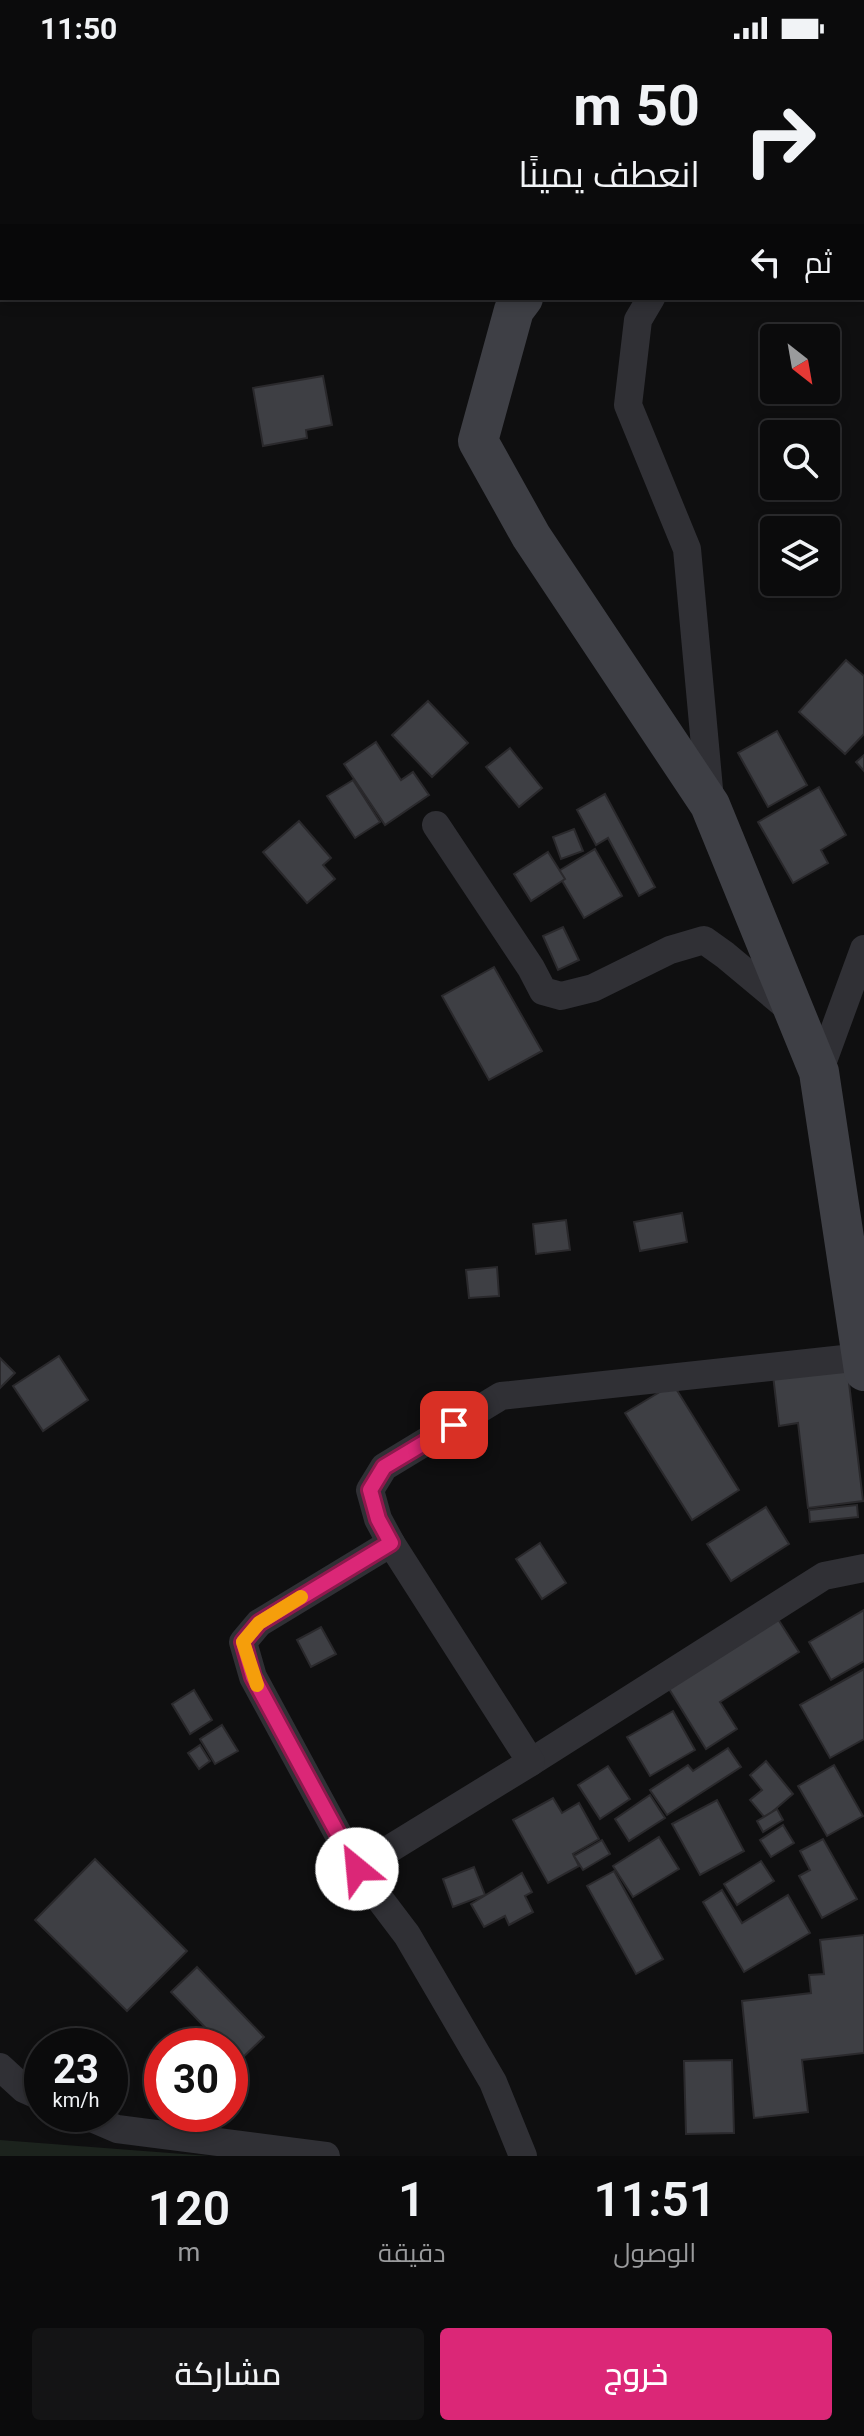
<!DOCTYPE html>
<html lang="ar">
<meta charset="utf-8">
<style>
:root{--surface:#0b0b0c;--page:#141415;--text:#f1f3f6;--muted:#9a9b9d;--line:#2b2b2d;--accent:#db2777}
body{margin:0;font-family:Roboto,Cairo,sans-serif;background:var(--page);color:var(--text);direction:rtl;height:100vh;display:flex;flex-direction:column;font-size:30px;white-space:nowrap}
*{box-sizing:border-box;margin:0}
p{font-size:26px;color:var(--muted)}
.icon{flex:none;width:44px;height:44px;fill:none;stroke:currentColor;stroke-width:2;stroke-linecap:round;stroke-linejoin:round}
.map{position:relative;height:2100px;overflow:hidden;direction:ltr}
.side{display:flex;flex-direction:column;background:var(--surface);flex:1}
.side>*{flex:none}
.banner{position:absolute;left:0px;top:0px;width:864px;height:244px;box-shadow:0 4px 12px #0003,0 0 0 2px var(--line);direction:rtl;background:#0b0b0c;color:var(--text);overflow:hidden}
.needle{width:52px;rotate:149deg}
.tools{position:absolute;left:760px;top:268px;display:grid;gap:16px}
.tools a{display:grid;place-items:center;width:80px;height:80px;border-radius:8px;background:var(--surface);box-shadow:0 4px 12px #0003,0 0 0 2px var(--line);font-size:40px}
.speed{position:absolute;left:24px;top:1972px;display:flex;gap:16px;font-size:40px;font-weight:700;text-align:center}
.speed>*{display:grid;place-content:center;width:104px;height:104px;border-radius:50%;background:var(--surface);box-shadow:0 4px 12px #0003,0 0 0 2px var(--line);line-height:1}
.speed small{font-size:20px;font-weight:400}
.speed .limit{border:12px solid #d22;background:#fff;color:#111}
.pin{position:absolute;display:grid;place-items:center;width:68px;height:68px;color:#fff;margin:-34px;border-radius:16px;box-shadow:0 4px 12px #0006}
.me{position:absolute;width:88px;margin:-44px;rotate:332deg;stroke-linejoin:round;filter:drop-shadow(0 0 6px #0008)}
.turn{display:flex;align-items:center;gap:28px;height:168px;padding:0 32px;font-size:36px}
.turn .icon{width:104px;height:104px;stroke-width:2.5}
.turn b{display:block;font-size:56px;line-height:68px}
.then{display:flex;align-items:center;height:76px;padding:0 32px;background:#0003;gap:16px;font-size:30px}
.eta{display:flex;justify-content:space-evenly;align-items:center;height:136px;text-align:center}
.eta b{font-size:48px;font-weight:600;line-height:56px}
.cta{display:flex;gap:16px;margin-top:auto;padding:16px 32px}
.cta a{flex:1;height:92px;border-radius:8px;background:var(--accent);color:#fff;font-size:32px;font-weight:600;line-height:92px;text-align:center}
.cta a+a{background:var(--page);color:var(--text)}
.status{display:flex;justify-content:space-between;align-items:center;height:56px;padding:0 40px;background:var(--surface);direction:ltr}
.status svg{height:22px;fill:currentColor}
.map>svg:first-child{display:block}
</style>
<div class="status"><b>11:50</b><svg viewBox="0 0 49 12"><path d="M0 12V9h3v3zM5 12V6h3v6zM10 12V3h3v9zM15 12V0h3v12zM26 1h20v11H26zM47 4h2v5h-2z"/></svg></div>
<div class="map">
<svg width="864" height="2100" viewBox="0 0 864 2100">
<rect width="100%" height="100%" fill="#0f0f10"/>
<!-- green -->
<polygon fill="#1c231d" points="0,2084 209,2100 0,2100"/>
<!-- building -->
<g fill="#3e3f44" stroke="#2a292c" stroke-width="2">
<polygon points="323,320 332,369 306,374 307,382 263,390 253,332"/>
<polygon points="846,604 864,620 864,678 845,698 799,656"/>
<polygon points="428,645 468,687 432,721 392,679"/>
<polygon points="777,675 807,729 768,751 738,697"/>
<polygon points="376,686 401,724 413,716 429,739 385,769 344,708"/>
<polygon points="510,692 542,732 519,751 486,711"/>
<polygon points="864,699 864,715 856,706"/>
<polygon points="353,724 380,766 355,782 327,740"/>
<polygon points="819,731 846,779 821,794 828,807 793,827 758,766"/>
<polygon points="605,738 655,831 639,840 608,782 596,789 577,754"/>
<polygon points="299,765 331,802 323,809 335,823 307,847 263,796"/>
<polygon points="574,773 583,795 561,803 553,781"/>
<polygon points="595,793 622,840 584,862 557,816"/>
<polygon points="548,796 565,823 531,845 514,818"/>
<polygon points="563,871 579,904 558,914 543,880"/>
<polygon points="494,911 542,995 489,1024 442,940"/>
<polygon points="682,1157 687,1186 640,1195 634,1166"/>
<polygon points="566,1164 570,1194 536,1198 533,1168"/>
<polygon points="497,1211 499,1240 469,1242 466,1214"/>
<polygon points="59,1300 88,1344 43,1375 13,1330"/>
<polygon points="0,1302 15,1317 0,1332"/>
<polygon points="847,1310 863,1445 808,1452 798,1367 779,1370 773,1319"/>
<polygon points="673,1328 739,1434 692,1464 625,1357"/>
<polygon points="857,1449 858,1461 810,1466 809,1454"/>
<polygon points="766,1451 789,1488 731,1525 707,1488"/>
<polygon points="540,1487 566,1527 542,1543 516,1503"/>
<polygon points="864,1554 864,1605 831,1624 809,1586"/>
<polygon points="776,1560 799,1596 720,1646 737,1673 706,1693 666,1628"/>
<polygon points="321,1571 336,1598 311,1611 297,1584"/>
<polygon points="864,1613 864,1683 830,1702 800,1649"/>
<polygon points="194,1634 212,1664 190,1678 172,1648"/>
<polygon points="673,1655 695,1694 650,1720 627,1681"/>
<polygon points="222,1669 238,1695 215,1708 200,1683"/>
<polygon points="200,1689 210,1705 199,1713 188,1697"/>
<polygon points="728,1692 741,1711 667,1759 650,1734 688,1709 693,1715"/>
<polygon points="766,1705 793,1738 765,1762 750,1744 762,1734 750,1719"/>
<polygon points="834,1709 863,1760 827,1780 798,1730"/>
<polygon points="608,1710 630,1743 600,1763 578,1729"/>
<polygon points="650,1739 665,1762 629,1785 615,1763"/>
<polygon points="553,1742 562,1757 579,1747 599,1783 573,1798 579,1810 548,1827 513,1764"/>
<polygon points="717,1744 744,1795 700,1819 672,1768"/>
<polygon points="777,1753 783,1764 763,1776 757,1765"/>
<polygon points="783,1769 794,1787 771,1801 760,1784"/>
<polygon points="659,1781 679,1813 633,1841 613,1810"/>
<polygon points="823,1783 857,1843 822,1862 799,1820 810,1814 800,1795"/>
<polygon points="602,1784 610,1798 583,1814 574,1800"/>
<polygon points="95,1803 187,1895 127,1955 35,1864"/>
<polygon points="761,1805 774,1825 737,1849 724,1828"/>
<polygon points="474,1811 485,1839 453,1851 443,1823"/>
<polygon points="614,1815 663,1903 636,1918 587,1830"/>
<polygon points="522,1817 532,1836 525,1840 533,1856 509,1869 505,1860 484,1871 471,1848"/>
<polygon points="722,1834 742,1867 788,1839 810,1877 744,1916 703,1846"/>
<polygon points="864,1879 864,1997 802,2004 808,2056 754,2062 742,1945 811,1937 809,1919 824,1918 820,1884"/>
<polygon points="197,1911 264,1981 238,2006 230,1997 230,1990 223,1990 171,1936"/>
<polygon points="732,2004 734,2077 686,2078 684,2005"/>
</g>
<g fill="none" stroke-linecap="round" stroke-linejoin="round">
<!-- street -->
<g stroke="#303035" stroke-width="28">
<polyline points="862,133 864,132"/>
<polyline points="651,242 638,264 628,349 687,493 710,744"/>
<polyline points="436,769 531,912 543,935 561,940 593,932 670,894 704,884 725,899 792,955"/>
<polyline points="819,1016 864,893"/>
<polyline points="391,1487 378,1463 370,1434 384,1411 501,1340 862,1301"/>
<polyline points="531,1706 824,1520 864,1512"/>
<polyline points="357,1813 531,1706 391,1487 259,1567 243,1586 253,1621 357,1813 407,1879 493,2026 523,2100"/>
<polyline points="0,2011 24,2033 42,2041"/>
<polyline points="82,2058 117,2073 326,2100"/>
</g>
<!-- secondary -->
<g stroke="#3e3f45" stroke-width="40">
<polyline points="707,2 709,0"/>
<polyline points="523,242 514,254 478,385 531,480 710,749 819,1016 864,1315"/>
</g>
</g>
<g fill="none" stroke-linecap="round" stroke-linejoin="round">
<defs>
<polyline id="route" points="357,1813 253,1621 243,1586 259,1567 391,1487 378,1463 370,1434 384,1411 454,1369"/>
</defs>
<!-- route casing -->
<use href="#route" stroke="#8e194d" stroke-width="20"/>
<!-- route -->
<use href="#route" stroke="#db2777" stroke-width="14"/>
<!-- slow -->
<polyline stroke="#f59e0b" stroke-width="14" points="257,1629 243,1586 259,1567 301,1541"/>
</g>
</svg>
<div class="tools">
<a><svg class="needle" viewBox="-14 -14 28 28"><path d="M0-13l5 13h-10z" fill="#e53935"/><path d="M0 13l5-13h-10z" fill="#9a9b9d"/></svg></a>
<a><svg class="icon" aria-label="search" viewBox="0 0 24 24"><circle cx="10" cy="10" r="6"/><path d="M15 15l6 6"/></svg></a>
<a><svg class="icon" aria-label="layers" viewBox="0 0 24 24"><path d="M12 4l9 5-9 5-9-5zM3 14l9 5 9-5"/></svg></a>
</div>
<div class="speed"><div>23<small>km/h</small></div><div class="limit">30</div></div>
<div class="pin" style="left:454px;top:1369px;background:#d93025"><svg class="icon" aria-label="arrive" viewBox="0 0 24 24"><path d="M6 21V4h12l-3 4 3 4H6"/></svg></div>
<svg class="me" style="left:357px;top:1813px" viewBox="-20 -20 40 40"><circle r="19" fill="#fff"/><path d="M0-13L10 11 0 6-10 11z" fill="#db2777"/></svg>
<div class="banner">
<div class="turn"><svg class="icon" aria-label="right" viewBox="0 0 24 24"><path d="M7 20v-9h11M14 6l5 5-5 5"/></svg><div><b>50 m</b>انعطف يمينًا</div></div>
<div class="then">ثم<svg class="icon" aria-label="left" viewBox="0 0 24 24"><path d="M17 20v-9H6M10 6l-5 5 5 5"/></svg></div>
</div>
</div>
<section class="side">
<div class="eta">
<div><b>11:51</b><p>الوصول</p></div>
<div><b>1</b><p>دقيقة</p></div>
<div><b>120</b><p>m</p></div>
</div>
<div class="cta"><a>خروج</a><a>مشاركة</a></div>
</section>
